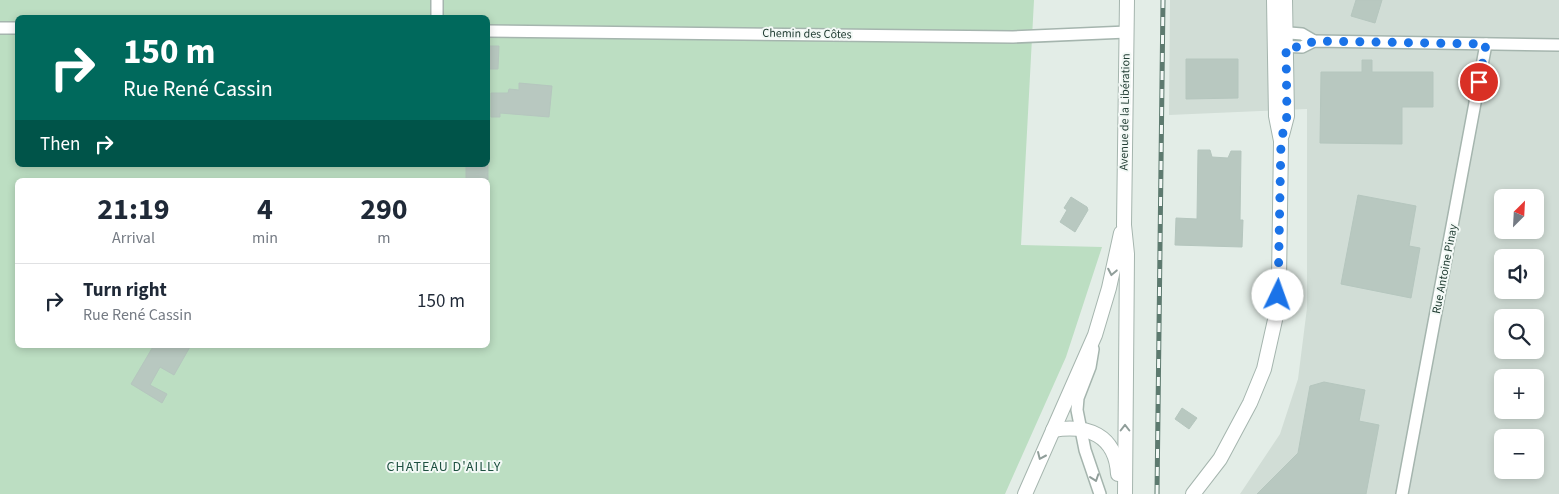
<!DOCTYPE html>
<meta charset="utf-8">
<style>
:root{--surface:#fff;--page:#f2f2f3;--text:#1f2937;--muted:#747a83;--line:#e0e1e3}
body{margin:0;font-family:"Source Sans 3",sans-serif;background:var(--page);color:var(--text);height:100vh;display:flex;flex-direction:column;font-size:19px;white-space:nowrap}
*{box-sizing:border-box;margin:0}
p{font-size:16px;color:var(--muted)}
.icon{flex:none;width:28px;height:28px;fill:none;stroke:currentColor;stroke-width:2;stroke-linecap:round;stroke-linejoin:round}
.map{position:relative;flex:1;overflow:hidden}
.sheet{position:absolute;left:15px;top:178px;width:475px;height:170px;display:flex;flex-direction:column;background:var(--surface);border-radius:8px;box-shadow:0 2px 8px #0003}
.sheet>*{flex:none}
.guide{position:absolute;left:15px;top:15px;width:475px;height:152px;border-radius:8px;box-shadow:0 2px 8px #0003;background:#00695c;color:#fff;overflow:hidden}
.needle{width:32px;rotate:24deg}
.fabs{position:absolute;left:1494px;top:189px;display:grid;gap:10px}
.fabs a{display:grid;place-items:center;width:50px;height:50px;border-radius:8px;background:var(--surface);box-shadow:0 2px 8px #0003;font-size:25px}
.pin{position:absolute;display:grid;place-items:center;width:42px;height:42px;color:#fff;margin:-21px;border:2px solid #fff;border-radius:50%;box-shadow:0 1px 5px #0007}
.me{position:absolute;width:55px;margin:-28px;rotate:3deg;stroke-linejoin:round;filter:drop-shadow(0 0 4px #0008)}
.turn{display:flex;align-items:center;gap:18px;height:105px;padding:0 25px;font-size:22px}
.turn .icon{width:65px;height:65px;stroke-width:2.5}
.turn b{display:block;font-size:35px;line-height:42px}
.then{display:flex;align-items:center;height:48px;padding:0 25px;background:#0003;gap:10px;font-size:19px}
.eta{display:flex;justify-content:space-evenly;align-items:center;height:85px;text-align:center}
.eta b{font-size:30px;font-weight:700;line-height:35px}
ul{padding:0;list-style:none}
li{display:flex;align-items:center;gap:15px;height:75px;padding:0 25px;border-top:1px solid var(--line)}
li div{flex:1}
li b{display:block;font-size:19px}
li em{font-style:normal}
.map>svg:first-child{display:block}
</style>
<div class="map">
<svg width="1559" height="494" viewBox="0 0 1559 494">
<rect width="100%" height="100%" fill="#e3ede7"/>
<!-- built -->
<path fill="#d1ddd6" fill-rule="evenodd" d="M1170,0H1559V494H1240L1280,434L1298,379L1307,308V109L1169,115ZM1502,198H1535V230H1502ZM1502,258H1535V290H1502ZM1502,318H1535V350H1502ZM1502,378H1535V410H1502ZM1502,438H1535V470H1502Z"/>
<!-- green -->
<path fill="#bcdec2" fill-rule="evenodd" d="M0,0H1034L1021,245L1102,247L1066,357L1005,494H0ZM18,18H488V165H18ZM18,180H488V345H18Z"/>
<!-- building -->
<g fill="#b8c8c0" stroke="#b5c6be">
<polygon points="1356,0 1382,0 1375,23 1351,16"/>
<polygon points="488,46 499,46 498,69 488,69"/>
<polygon points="1186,59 1238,59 1238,98 1186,99"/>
<polygon points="1362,60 1372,60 1372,72 1433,72 1433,107 1402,107 1402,144 1320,143 1321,72 1362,72"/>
<polygon points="519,83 552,86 549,117 500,113 500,117 491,117 491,93 508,93 509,89 519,90"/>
<polygon points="1198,150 1210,150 1212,157 1228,158 1231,151 1241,151 1240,220 1243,220 1242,247 1175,245 1176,218 1197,219"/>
<rect x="466" y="165" width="22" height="15"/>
<polygon points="1358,195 1416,206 1409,246 1420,248 1411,298 1341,284"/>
<polygon points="1071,197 1087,207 1088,210 1075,232 1060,222 1067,210 1064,208"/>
<polygon points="154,345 191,345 174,375 160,367 150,385 167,394 162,403 131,384"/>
<polygon points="1324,382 1365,390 1359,421 1379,425 1366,494 1257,494 1298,453 1310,386"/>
<polygon points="1182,408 1197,418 1189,429 1175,419"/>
</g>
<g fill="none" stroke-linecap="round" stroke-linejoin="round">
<defs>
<g id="minor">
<polyline points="437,18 437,0"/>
<polyline points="0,28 18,28"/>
<polyline points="488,31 1013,37 1127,32"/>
<polyline points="1277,32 1302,34 1314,41"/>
<polyline points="1277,46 1302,47 1314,41 1559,45"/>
<polyline points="1093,349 1090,367 1078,398 1077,410 1085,450 1100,494"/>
<polyline points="1402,494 1486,44"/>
</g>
<g id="tertiary">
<polyline points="1282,135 1287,116 1285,0"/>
<path d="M1053,430C1087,424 1116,435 1118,474"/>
<polyline points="1025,494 1095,335 1109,288 1121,233"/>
<polyline points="1125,494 1127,254 1124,225 1127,0"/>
<polyline points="1193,494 1220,459 1250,403 1264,369 1277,311 1279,280 1281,141 1276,116 1274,0"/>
</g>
</defs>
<!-- minor casing -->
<use href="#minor" stroke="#a5b5ae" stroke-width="14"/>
<!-- tertiary casing -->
<use href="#tertiary" stroke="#a5b5ae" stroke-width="16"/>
<!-- minor -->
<use href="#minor" stroke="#fff" stroke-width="11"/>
<!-- tertiary -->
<use href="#tertiary" stroke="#fff" stroke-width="14"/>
<defs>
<polyline id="rail" points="1157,494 1163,0"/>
</defs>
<!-- rail casing -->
<use href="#rail" stroke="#5d7a6f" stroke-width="5"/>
<!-- rail -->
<use href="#rail" stroke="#f3f9f6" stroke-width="3" stroke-dasharray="9" stroke-linecap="butt"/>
</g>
<!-- one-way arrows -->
<defs><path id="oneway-chevron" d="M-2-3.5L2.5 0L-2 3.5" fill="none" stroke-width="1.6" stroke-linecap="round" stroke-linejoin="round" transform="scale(1.25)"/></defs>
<g stroke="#909e9a">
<use href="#oneway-chevron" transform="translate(1112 272) rotate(101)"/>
<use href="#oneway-chevron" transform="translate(1125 428) rotate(-90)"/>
<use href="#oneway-chevron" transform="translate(1041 456) rotate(114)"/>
<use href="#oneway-chevron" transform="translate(1095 478) rotate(71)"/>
</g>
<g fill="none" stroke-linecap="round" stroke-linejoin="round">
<!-- route -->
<polyline stroke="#1a73e8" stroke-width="9" stroke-dasharray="0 16.2" points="1278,295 1281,141 1287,116 1286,47 1302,47 1314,41 1486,44 1479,82"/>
</g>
<g text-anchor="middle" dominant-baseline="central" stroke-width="4" stroke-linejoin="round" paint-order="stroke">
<!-- street labels -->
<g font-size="12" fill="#223e34" stroke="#f3f9f6">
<text transform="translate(807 34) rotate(1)">Chemin des Côtes</text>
<text transform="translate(1125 112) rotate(-89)">Avenue de la Libération</text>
<text transform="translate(1445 269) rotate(-79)">Rue Antoine Pinay</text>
</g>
<!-- neighbourhood labels -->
<g font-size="14" letter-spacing="1" fill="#1e5040" stroke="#f3f9f6">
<text x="444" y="467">CHATEAU D'AILLY</text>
</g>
</g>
</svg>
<div class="fabs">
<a><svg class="needle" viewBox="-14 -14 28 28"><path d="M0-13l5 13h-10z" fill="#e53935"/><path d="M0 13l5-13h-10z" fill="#747a83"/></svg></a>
<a><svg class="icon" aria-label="sound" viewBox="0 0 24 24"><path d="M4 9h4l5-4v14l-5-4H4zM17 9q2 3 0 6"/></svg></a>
<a><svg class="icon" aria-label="search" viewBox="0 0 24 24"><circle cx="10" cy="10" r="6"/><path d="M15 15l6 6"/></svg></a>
<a>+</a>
<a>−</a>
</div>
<div class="pin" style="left:1479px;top:82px;background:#d93025"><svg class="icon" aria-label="arrive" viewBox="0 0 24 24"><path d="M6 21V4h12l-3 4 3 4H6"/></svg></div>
<svg class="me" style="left:1278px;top:295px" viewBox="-20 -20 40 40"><circle r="19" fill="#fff"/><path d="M0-13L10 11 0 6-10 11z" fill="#1a73e8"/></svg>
<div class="guide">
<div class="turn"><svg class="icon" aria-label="right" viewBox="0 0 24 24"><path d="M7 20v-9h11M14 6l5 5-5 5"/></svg><div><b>150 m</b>Rue René Cassin</div></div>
<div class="then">Then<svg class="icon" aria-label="right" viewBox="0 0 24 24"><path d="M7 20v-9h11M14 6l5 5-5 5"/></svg></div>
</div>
<section class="sheet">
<div class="eta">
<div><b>21:19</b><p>Arrival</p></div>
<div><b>4</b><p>min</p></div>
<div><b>290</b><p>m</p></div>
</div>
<ul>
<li><svg class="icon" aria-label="right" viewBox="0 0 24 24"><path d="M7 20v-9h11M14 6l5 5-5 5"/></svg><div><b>Turn right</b><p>Rue René Cassin</p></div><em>150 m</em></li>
</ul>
</section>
</div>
